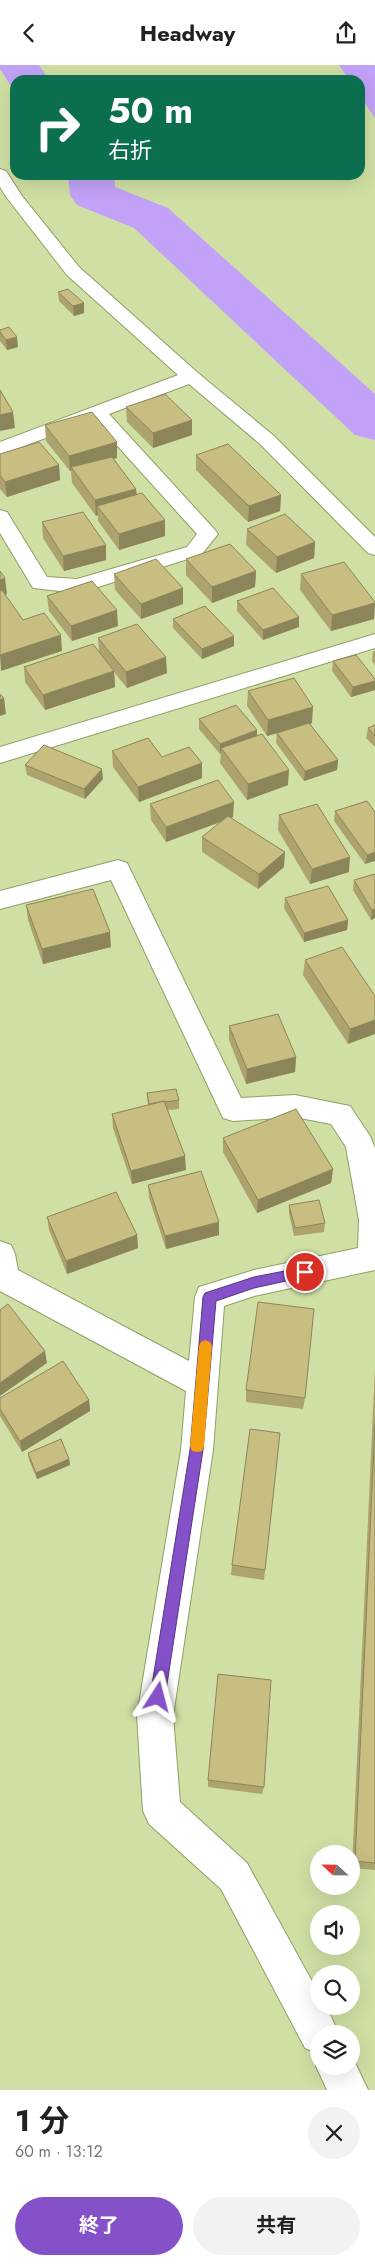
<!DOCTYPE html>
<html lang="ja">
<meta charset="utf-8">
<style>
:root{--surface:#fff;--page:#f2f2f2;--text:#202124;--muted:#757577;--accent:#8551c9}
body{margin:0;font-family:Jost,"Noto Sans JP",sans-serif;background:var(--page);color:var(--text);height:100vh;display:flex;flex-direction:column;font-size:19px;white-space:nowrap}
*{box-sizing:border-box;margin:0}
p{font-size:16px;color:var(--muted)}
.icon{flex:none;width:28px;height:28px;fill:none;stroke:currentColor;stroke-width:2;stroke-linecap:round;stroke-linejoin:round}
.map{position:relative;height:2025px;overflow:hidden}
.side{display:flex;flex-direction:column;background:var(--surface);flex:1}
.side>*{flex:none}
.hud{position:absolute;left:10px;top:10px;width:355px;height:105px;border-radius:15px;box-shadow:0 5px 20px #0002;background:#0b6e4f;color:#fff;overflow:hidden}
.needle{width:32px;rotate:292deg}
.buttons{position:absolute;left:310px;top:1780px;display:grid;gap:10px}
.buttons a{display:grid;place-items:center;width:50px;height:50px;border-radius:50%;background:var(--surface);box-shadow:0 5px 20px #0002;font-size:25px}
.pin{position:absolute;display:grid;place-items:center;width:42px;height:42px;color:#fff;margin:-21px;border:2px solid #fff;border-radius:50%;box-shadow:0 1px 5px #0007}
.me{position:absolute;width:55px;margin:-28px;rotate:9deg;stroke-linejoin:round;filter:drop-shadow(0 0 4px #0008)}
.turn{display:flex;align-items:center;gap:18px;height:105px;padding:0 15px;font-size:22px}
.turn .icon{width:65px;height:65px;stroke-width:2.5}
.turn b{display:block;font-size:35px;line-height:42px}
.round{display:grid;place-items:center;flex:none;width:52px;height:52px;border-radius:26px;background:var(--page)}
.overview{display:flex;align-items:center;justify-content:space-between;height:85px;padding:0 15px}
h1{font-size:30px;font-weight:700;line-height:38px}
.primary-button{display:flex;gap:10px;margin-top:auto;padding:10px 15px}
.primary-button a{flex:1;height:58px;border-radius:30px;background:var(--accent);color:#fff;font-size:20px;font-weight:700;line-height:58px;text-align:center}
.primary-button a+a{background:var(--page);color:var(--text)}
header{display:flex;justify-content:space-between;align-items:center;height:65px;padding:0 15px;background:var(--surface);font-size:22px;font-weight:700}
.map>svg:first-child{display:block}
</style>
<header><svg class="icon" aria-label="back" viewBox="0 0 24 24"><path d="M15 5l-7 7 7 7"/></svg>Headway<svg class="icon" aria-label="share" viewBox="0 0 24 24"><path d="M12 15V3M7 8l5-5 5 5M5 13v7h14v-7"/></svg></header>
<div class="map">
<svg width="375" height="2025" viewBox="0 0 375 2025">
<rect width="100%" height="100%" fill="#d0e0a4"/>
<!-- water -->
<polygon fill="#c2a2f8" points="339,0 375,0 375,53 360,31 360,15 349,15"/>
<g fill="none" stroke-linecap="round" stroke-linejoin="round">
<!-- river -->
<g fill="#c2a2f8" fill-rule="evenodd">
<polygon points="0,0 39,0 49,15 15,15 15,24 13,24 0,4"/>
<polygon points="68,110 114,110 115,122 168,143 375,329 375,375 355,370 134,163 77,140 70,130"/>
</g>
<defs>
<g id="street">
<polygon points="0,104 6,106 22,131 79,202 198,308 274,371 375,472 375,490 368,488 260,379 189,319 109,349 215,465 218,469 201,490 85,526 78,528 33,523 0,468 0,445 7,447 47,512 77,514 187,482 197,469 94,355 0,390 0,377 178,310 67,210 7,133 0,122"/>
<polygon points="375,569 375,583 0,698 0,682"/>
<polygon points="118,795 127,798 130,804 241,1033 295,1030 350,1041 370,1071 375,1083 375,1205 254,1231 224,1241 213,1385 173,1651 180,1737 247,1798 319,1929 319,1941 326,1941 339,1969 319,1969 319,1989 305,1983 221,1824 149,1759 143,1746 137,1651 181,1385 186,1326 0,1226 0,1176 11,1180 15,1189 18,1205 189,1296 195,1232 199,1222 254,1205 358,1183 359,1155 346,1082 331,1059 295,1052 233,1056 223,1053 111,815 0,844 0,826"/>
<polygon points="351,1989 368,2025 327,2025 316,2001 319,1994 319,2001 351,2001"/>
</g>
</defs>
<!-- street casing -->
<use href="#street" stroke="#909f65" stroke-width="2"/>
<!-- street -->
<use href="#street" fill="#fff" fill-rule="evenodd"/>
</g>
<!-- wall -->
<g fill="#aca36f">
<polygon points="58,227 84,238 84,248 74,251 59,236"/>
<polygon points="0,265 18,282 7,285 0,276"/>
<polygon points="126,342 192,370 153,383 127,357"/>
<polygon points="45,360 117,393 114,394 136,424 137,429 165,471 119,485 98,456 98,450 96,451 72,418 71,406 70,406 46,376"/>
<polygon points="0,389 59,400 60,415 7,432 0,424"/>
<polygon points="196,390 281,430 280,446 248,457 196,405"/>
<polygon points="42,457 106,480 106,495 64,506 43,473"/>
<polygon points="247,464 315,477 314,493 276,508 246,480"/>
<polygon points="186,494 256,506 255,522 212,538 186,510"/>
<polygon points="114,509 183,523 183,539 141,554 115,525"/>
<polygon points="301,509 375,537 374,554 331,566 300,525"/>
<polygon points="47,531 118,561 72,576 49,546"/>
<polygon points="237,536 299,562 263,575 237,546"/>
<polygon points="173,554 234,571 234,581 202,594 173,563"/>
<polygon points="98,573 167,608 127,623 114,607 115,622 45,645 25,617 24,602 99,586"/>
<polygon points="373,586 375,586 375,600 372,596"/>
<polygon points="333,596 375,625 351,632 332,606"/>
<polygon points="248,626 312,658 310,659 338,695 337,705 304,716 276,678 277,668 285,666 267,671 247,641"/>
<polygon points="199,654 257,665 257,671 288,720 247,735 220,698 221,688 220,689 199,664"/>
<polygon points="375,660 375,682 366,673 368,663"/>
<polygon points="112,686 162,692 202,698 202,713 139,737 113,702"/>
<polygon points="25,700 103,714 85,734 27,710"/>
<polygon points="150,739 233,752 231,753 284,802 258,824 202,787 202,772 221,757 166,777 151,755"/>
<polygon points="335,746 375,747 365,799 334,756"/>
<polygon points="279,750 349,807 310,819 278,765"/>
<polygon points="375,809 375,853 371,855 353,825 354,815"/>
<polygon points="285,833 348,855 347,865 304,877 284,843"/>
<polygon points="26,840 111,882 43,899 28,855"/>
<polygon points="305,895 375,931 348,979 303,910"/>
<polygon points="229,961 296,992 295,1007 246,1019 229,975"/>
<polygon points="147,1028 179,1035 179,1044 168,1045 186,1105 132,1119 113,1063 112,1049 148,1040"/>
<polygon points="223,1073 333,1104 331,1118 257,1148 223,1087"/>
<polygon points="148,1120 219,1170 166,1184 149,1133"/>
<polygon points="289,1140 325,1158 324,1167 294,1171 289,1148"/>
<polygon points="47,1152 137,1170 138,1183 67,1209 49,1165"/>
<polygon points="375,1302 375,1805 352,1803"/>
<polygon points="246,1325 305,1333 303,1344 246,1337"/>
<polygon points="0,1333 89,1335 90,1346 22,1387 0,1351"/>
<polygon points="280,1368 264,1515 231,1510 232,1500"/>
<polygon points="28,1388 69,1394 70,1400 37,1414 29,1395"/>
<polygon points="208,1715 264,1722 262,1729 208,1722"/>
</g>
<!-- shaded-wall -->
<g fill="#8c855a">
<polygon points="84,238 84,248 74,251 73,241"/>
<polygon points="17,272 18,282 7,285 6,275"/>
<polygon points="13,347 15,363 0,366 0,350"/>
<polygon points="192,355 192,370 153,383 153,368"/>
<polygon points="117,377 117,393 73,405 71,402 71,406 70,406 69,391"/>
<polygon points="59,400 60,415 7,432 5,417"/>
<polygon points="136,424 137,440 97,441 98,450 96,451 95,435"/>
<polygon points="281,430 280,446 248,457 249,441"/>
<polygon points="165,455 165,471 119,485 119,469"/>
<polygon points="315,477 314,493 276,508 277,492"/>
<polygon points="106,480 106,495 64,506 63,491"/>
<polygon points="256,506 255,522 212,538 212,522"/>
<polygon points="5,513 7,529 0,531 0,515"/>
<polygon points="183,523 183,539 141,554 141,539"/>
<polygon points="375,538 374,554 331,566 332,550"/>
<polygon points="117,545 118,561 72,576 71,561"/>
<polygon points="299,552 299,562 263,575 263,565"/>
<polygon points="61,570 62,586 1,606 0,590"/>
<polygon points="234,571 234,581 202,594 202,584"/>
<polygon points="166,592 167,608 127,623 126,607"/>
<polygon points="114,606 115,622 45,645 43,630"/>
<polygon points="375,616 375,625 351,632 353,622"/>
<polygon points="4,633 6,649 0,651 0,635"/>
<polygon points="313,642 312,658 267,671 268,655"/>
<polygon points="257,665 257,675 221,683 221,688 220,689 220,679"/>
<polygon points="338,695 337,705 304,716 305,706"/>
<polygon points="202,698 202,713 139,737 138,722"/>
<polygon points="102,704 103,714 85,734 84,724"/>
<polygon points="289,705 288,720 247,735 248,719"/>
<polygon points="234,737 233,752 166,777 166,762"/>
<polygon points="285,787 284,802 258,824 259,809"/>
<polygon points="375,787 375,796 365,799 367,790"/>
<polygon points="350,792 349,807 310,819 312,804"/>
<polygon points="375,844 375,853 371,855 372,845"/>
<polygon points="348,855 347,865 304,877 304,868"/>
<polygon points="110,867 111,882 43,899 42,884"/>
<polygon points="375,955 375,969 348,979 350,964"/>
<polygon points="296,992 295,1007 246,1019 247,1004"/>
<polygon points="185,1091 186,1105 132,1119 131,1106"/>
<polygon points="333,1104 331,1118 257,1148 258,1135"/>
<polygon points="219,1157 219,1170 166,1184 165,1171"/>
<polygon points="137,1170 138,1183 67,1209 66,1196"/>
<polygon points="45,1286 47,1298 0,1331 0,1318"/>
<polygon points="89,1335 90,1346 22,1387 20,1376"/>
<polygon points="69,1394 70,1400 37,1414 36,1408"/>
</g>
<!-- building -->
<g fill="#c8be81" stroke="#8c855a">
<polygon points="68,224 84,238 73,241 58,227"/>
<polygon points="9,262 17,272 6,275 0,267 0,265"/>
<polygon points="0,325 13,347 0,350"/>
<polygon points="165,329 192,355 153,368 126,342"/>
<polygon points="92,347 117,377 69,391 45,360"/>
<polygon points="39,377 59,400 5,417 0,410 0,389"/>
<polygon points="228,379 281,430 249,441 196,390"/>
<polygon points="112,392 136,424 95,435 71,402"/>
<polygon points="142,428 165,455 119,469 97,441"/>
<polygon points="83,447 106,480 63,491 42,457"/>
<polygon points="285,449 315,477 277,492 247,464"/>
<polygon points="230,479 256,506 212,522 186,494"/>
<polygon points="156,494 183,523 141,539 114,509"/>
<polygon points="344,497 375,537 375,538 332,550 301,509"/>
<polygon points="0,506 5,513 0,515"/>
<polygon points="92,516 117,545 71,561 47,531"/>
<polygon points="273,523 299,552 263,565 237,536"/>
<polygon points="2,525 23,555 44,548 61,570 0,590 0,526"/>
<polygon points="205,541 234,571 202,584 173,554"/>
<polygon points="137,559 166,592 126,607 98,573"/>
<polygon points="93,579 114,606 43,630 24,602"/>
<polygon points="356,590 375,614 375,616 353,622 333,596"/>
<polygon points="294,613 313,642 268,655 248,626"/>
<polygon points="0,629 4,633 0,635"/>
<polygon points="236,640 257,665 220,679 199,654"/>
<polygon points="309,658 338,695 305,706 277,668"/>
<polygon points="375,660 375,671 368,663"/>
<polygon points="262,669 289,705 248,719 221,683"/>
<polygon points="148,673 162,692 189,682 202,698 138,722 112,686"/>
<polygon points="44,680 102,704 84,724 25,700"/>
<polygon points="218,715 234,737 166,762 150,739"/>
<polygon points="367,736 375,747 375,787 367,790 335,746"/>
<polygon points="317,739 350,792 312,804 279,750"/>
<polygon points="228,751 285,787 259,809 202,772"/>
<polygon points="375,809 375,844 372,845 354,815"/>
<polygon points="328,821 348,855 304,868 285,833"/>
<polygon points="93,824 110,867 42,884 26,840"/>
<polygon points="342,882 375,931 375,955 350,964 305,895"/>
<polygon points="278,949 296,992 247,1004 229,961"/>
<polygon points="176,1024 179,1035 165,1037 164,1036 149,1039 147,1028"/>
<polygon points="164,1036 185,1091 131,1106 112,1049"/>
<polygon points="296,1044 333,1104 258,1135 223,1073"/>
<polygon points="201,1106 219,1157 165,1171 148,1120"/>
<polygon points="116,1127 137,1170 66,1196 47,1152"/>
<polygon points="319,1135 325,1158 295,1163 289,1140"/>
<polygon points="258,1237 314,1244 305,1333 246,1325"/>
<polygon points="8,1239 45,1286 0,1318 0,1245"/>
<polygon points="63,1296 89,1335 20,1376 0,1344 0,1333"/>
<polygon points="375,1359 375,1798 355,1796"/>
<polygon points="250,1364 280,1368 265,1505 232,1500"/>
<polygon points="61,1374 69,1394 36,1408 28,1388"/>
<polygon points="218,1609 271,1615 264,1722 208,1715"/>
</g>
<!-- route -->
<polygon fill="#8551c9" stroke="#563583" points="305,1202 309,1203 311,1207 309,1211 254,1223 216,1236 203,1385 165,1632 163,1637 158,1639 153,1637 150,1632 190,1385 203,1232 205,1228 254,1212"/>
<!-- slow -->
<polygon fill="#f59e0b" points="205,1275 210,1277 212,1281 204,1381 202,1386 197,1387 192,1386 190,1381 199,1281 201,1277"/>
</svg>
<div class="buttons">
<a><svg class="needle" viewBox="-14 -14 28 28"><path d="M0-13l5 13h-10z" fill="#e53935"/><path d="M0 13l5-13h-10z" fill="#757577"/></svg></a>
<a><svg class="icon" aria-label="sound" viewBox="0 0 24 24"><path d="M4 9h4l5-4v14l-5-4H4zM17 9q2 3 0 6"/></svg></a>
<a><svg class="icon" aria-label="search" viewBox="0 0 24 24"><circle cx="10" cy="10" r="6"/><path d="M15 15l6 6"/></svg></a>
<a><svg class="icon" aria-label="layers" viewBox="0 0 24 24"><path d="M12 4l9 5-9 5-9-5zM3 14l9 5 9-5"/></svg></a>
</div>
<div class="pin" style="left:305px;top:1207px;background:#d93025"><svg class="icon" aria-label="arrive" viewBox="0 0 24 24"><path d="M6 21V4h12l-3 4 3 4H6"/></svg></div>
<svg class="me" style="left:158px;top:1632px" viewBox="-20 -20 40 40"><path d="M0-17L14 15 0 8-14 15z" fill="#8551c9" stroke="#fff" stroke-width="4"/></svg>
<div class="hud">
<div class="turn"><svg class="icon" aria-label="right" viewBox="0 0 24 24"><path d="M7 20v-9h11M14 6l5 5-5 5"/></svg><div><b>50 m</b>右折</div></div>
</div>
</div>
<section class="side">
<div class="overview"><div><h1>1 分</h1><p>60 m · 13:12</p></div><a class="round"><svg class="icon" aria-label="close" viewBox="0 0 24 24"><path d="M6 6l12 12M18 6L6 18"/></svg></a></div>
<div class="primary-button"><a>終了</a><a>共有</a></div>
</section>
